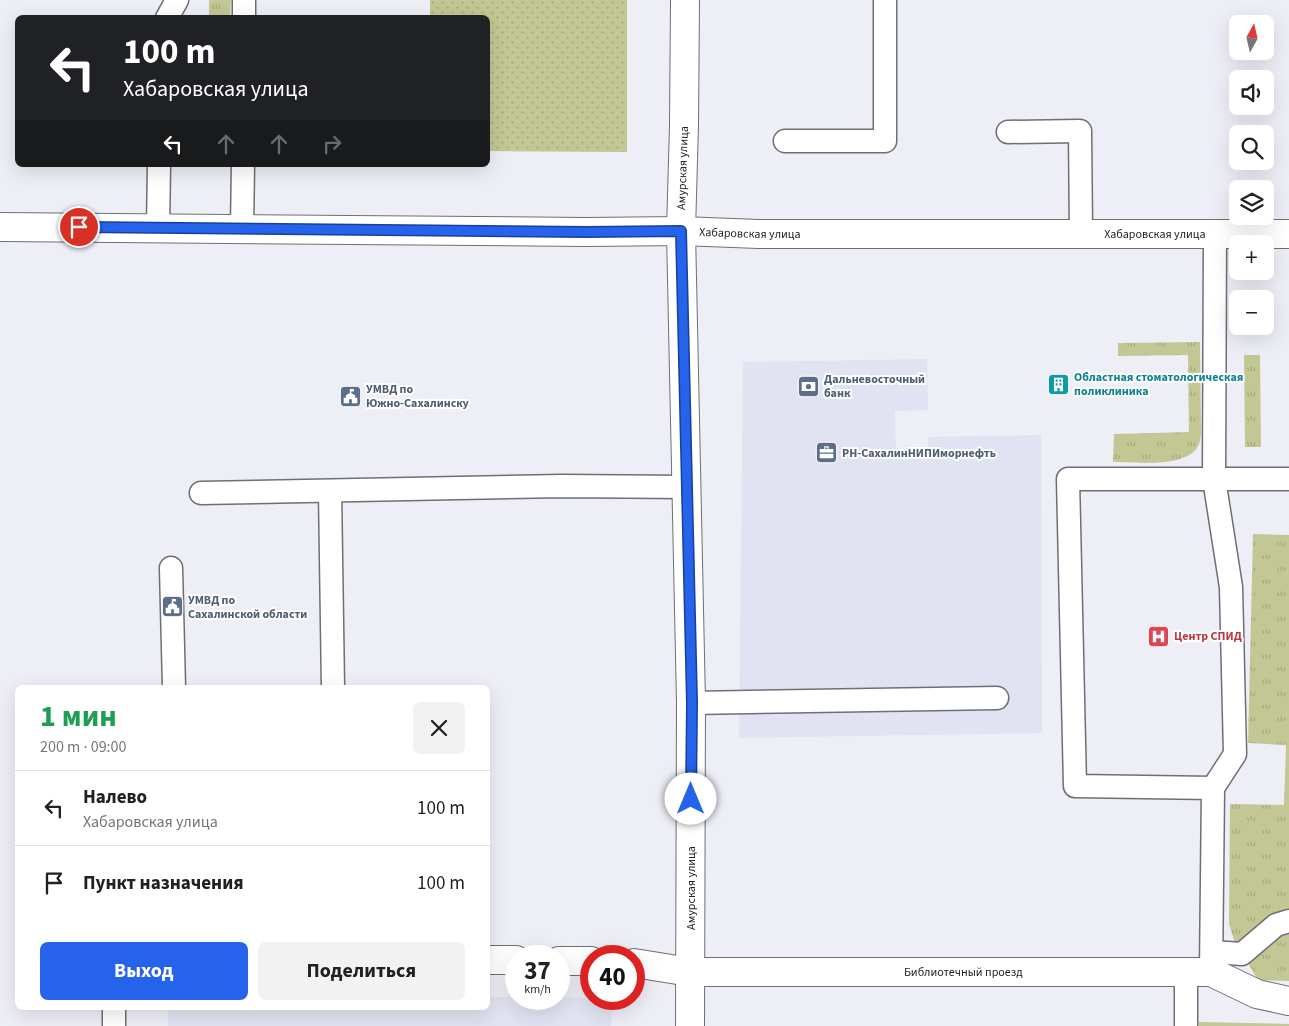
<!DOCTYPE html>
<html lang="ru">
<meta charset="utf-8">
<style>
:root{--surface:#fff;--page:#f2f2f2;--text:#202124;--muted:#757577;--line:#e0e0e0;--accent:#2563eb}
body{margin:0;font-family:"Source Sans 3",sans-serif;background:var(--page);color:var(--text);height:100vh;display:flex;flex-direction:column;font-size:19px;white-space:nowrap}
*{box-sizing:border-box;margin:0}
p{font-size:16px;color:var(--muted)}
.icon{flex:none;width:28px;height:28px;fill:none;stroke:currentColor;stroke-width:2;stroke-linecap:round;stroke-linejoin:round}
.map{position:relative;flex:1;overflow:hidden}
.panel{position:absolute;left:15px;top:685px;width:475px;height:325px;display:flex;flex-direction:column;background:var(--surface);border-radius:8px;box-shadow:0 5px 20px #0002}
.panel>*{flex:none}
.top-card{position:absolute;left:15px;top:15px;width:475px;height:152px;border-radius:8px;box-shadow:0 5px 20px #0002;background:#202124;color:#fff;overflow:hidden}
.needle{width:32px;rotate:8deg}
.tools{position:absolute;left:1229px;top:15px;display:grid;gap:10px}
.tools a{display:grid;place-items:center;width:45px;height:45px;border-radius:8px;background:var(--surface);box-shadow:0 5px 20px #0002;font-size:25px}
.speed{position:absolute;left:505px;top:945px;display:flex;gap:10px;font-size:25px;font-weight:700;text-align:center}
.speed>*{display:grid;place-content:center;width:65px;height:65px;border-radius:50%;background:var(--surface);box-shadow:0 5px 20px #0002;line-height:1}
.speed small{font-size:12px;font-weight:400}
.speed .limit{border:8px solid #d22;background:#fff;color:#111}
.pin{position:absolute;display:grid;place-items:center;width:42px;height:42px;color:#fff;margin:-21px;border:2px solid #fff;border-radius:50%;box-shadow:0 1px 5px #0007}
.me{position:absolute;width:55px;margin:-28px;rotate:0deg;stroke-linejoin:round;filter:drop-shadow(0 0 4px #0008)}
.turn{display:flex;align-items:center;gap:18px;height:105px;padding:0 25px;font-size:22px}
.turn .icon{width:65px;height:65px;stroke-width:2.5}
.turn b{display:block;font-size:35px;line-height:42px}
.lanes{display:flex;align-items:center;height:48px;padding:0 25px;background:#0003;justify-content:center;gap:25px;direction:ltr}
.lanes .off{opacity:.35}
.round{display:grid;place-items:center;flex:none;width:52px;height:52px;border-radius:8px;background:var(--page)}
.head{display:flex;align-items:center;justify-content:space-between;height:85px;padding:0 25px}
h1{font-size:30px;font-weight:700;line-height:38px;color:#1e9e55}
.button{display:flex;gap:10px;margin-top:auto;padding:10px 25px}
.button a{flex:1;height:58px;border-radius:8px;background:var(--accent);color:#fff;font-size:20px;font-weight:700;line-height:58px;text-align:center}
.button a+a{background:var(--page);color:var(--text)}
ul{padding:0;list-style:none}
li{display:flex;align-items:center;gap:15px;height:75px;padding:0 25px;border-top:1px solid var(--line)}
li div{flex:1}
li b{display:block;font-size:19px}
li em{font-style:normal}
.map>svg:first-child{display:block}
</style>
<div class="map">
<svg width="1289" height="1026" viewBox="0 0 1289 1026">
<defs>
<pattern id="grass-tufts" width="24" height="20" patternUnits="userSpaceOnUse" patternTransform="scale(1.25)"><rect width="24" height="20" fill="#c3c793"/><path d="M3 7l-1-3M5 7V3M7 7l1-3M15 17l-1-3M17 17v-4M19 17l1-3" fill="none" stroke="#a7ab7f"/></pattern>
<pattern id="park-dots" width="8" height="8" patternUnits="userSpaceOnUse" patternTransform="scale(1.25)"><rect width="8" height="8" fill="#c3c793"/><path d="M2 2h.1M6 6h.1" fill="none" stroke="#a7ab7f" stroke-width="1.8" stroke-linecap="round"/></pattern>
</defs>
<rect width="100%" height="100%" fill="#edeef6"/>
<!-- built -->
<g fill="#e1e3f2">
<polygon points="927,359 928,410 895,411 896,452 928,451 928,437 1041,435 1042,733 739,738 743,362"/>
<polygon points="488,997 516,997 516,999 559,999 559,997 612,999 611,1026 168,1026 168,1008 488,1008"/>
</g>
<!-- grass -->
<g fill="url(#grass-tufts)">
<polygon points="209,0 231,0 230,17 209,17"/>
<path d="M1200,342L1201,433C1201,436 1200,441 1199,444C1189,469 1135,462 1113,462L1114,434L1189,432L1188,355L1118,356V343Z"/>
<polygon points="1244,355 1260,355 1261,447 1245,447"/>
<polygon points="1253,534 1289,535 1289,981 1258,980 1234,940 1229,924 1230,804 1284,805 1286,745 1248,743"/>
<polygon points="1199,1022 1289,1024 1289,1026 1199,1026"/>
</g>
<!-- park -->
<polygon fill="url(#park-dots)" points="430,0 627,0 627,152 488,151 488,18 430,17"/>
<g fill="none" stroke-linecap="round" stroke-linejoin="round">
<defs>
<g id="lane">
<polyline points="167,18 177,0"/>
<polyline points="244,18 244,0"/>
<polyline points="1008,132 1080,131 1081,233"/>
<polyline points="785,141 885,141 885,0"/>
<polyline points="158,228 159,165"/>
<polyline points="242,229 243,165"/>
<polyline points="330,491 333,688"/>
<polyline points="201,493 562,486 687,487"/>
<polyline points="171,568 174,688"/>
<polyline points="691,703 997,698"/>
<polyline points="1213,788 1075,786 1068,479 1289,479"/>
<polyline points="1212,952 1242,954 1276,925 1289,921"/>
<polyline points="1211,972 1213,788 1235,754 1231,587 1214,479 1215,235"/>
<polyline points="114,1026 114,1008"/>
<polyline points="1186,1026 1186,972"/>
</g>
<g id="street">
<polyline points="488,960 516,960"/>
<polyline points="559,961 591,961"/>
<path id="s1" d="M634,963L690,972H1211L1257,994L1289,1001"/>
</g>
<g id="secondary">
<polyline points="685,0 684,125 681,231 691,703 690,1026"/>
<path id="s2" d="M0,227L586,232L681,231L759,234H1289"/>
</g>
</defs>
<!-- lane casing -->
<use href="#lane" stroke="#6e6f76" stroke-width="25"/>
<!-- street casing -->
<use href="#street" stroke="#6e6f76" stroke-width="30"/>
<!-- secondary casing -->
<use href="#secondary" stroke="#6e6f76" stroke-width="30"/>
<!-- lane -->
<use href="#lane" stroke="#fff" stroke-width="22"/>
<!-- street -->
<use href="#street" stroke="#fff" stroke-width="28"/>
<!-- secondary -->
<use href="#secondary" stroke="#fff" stroke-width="28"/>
</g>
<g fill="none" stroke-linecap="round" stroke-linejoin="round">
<defs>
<polyline id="route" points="79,227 586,232 681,231 692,703 691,799"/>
</defs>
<!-- route casing -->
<use href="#route" stroke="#184099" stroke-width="12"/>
<!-- route -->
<use href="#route" stroke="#2563eb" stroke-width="9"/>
</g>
<!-- icons -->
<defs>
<symbol id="building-square" viewBox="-11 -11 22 22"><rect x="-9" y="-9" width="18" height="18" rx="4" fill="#0f9aa8" stroke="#fff"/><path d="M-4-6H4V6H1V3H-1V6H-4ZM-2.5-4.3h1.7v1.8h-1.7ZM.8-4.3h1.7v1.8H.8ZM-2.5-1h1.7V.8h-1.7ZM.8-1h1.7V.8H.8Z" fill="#fff"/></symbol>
<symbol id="bank-square" viewBox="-11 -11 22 22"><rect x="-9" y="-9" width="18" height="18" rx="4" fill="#5c6f8a" stroke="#fff"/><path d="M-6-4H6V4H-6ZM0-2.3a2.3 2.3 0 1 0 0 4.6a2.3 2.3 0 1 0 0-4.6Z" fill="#fff"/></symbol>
<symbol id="civic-square" viewBox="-11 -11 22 22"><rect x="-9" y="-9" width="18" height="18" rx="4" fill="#5c6f8a" stroke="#fff"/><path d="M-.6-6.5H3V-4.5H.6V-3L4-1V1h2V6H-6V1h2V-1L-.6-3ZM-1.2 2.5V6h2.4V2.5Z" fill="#fff"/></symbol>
<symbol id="office-square" viewBox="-11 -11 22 22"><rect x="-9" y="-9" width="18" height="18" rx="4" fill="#5c6f8a" stroke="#fff"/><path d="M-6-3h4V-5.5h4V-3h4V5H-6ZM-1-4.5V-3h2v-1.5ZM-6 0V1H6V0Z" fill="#fff"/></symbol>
<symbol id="hospital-square" viewBox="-11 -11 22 22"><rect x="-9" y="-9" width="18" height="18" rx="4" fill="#e0444e" stroke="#fff"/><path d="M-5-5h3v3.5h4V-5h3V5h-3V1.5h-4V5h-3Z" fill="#fff"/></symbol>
</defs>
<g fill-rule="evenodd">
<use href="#building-square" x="1046" y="372" width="25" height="25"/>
<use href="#bank-square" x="796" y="374" width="25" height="25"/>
<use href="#civic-square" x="338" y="384" width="25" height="25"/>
<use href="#office-square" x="814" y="440" width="25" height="25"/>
<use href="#civic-square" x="160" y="594" width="25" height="25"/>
<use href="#hospital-square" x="1146" y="624" width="25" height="25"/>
</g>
<g text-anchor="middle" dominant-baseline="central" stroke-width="4" stroke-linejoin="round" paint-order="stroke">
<!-- street labels -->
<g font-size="12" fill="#222326" stroke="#fff">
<text transform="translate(683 168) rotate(-88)">Амурская улица</text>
<text stroke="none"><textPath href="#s2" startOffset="750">Хабаровская улица</textPath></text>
<text stroke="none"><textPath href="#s2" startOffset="1155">Хабаровская улица</textPath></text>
<text transform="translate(691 888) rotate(-90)">Амурская улица</text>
<text stroke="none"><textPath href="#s1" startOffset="330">Библиотечный проезд</textPath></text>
</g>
<!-- culture labels -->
<g font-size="12" font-weight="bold" fill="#0d838f" stroke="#fff" text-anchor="start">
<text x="1074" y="377">Областная стоматологическая<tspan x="1074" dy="14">поликлиника</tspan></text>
</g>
<!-- service labels -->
<g font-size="12" font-weight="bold" fill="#4e5e75" stroke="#fff" text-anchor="start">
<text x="824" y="379">Дальневосточный<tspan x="824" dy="14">банк</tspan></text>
<text x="366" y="389">УМВД по<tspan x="366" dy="14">Южно-Сахалинску</tspan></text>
<text x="842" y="453">РН-СахалинНИПИморнефть</text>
<text x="188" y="600">УМВД по<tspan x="188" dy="14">Сахалинской области</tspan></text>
</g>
<!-- health labels -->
<g font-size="12" font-weight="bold" fill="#be3a42" stroke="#fff" text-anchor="start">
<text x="1174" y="636">Центр СПИД</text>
</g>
</g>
</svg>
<div class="tools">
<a><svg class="needle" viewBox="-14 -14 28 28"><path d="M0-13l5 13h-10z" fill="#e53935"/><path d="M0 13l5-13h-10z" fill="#757577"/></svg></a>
<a><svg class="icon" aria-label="sound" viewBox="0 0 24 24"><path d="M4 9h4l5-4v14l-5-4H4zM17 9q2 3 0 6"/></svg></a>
<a><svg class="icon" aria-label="search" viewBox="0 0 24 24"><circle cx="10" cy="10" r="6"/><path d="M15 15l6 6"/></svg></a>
<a><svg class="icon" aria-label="layers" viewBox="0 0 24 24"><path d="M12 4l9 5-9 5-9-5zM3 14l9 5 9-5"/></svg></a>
<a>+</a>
<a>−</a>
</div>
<div class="speed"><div>37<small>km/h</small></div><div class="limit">40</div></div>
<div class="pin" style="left:79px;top:227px;background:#d93025"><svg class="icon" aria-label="arrive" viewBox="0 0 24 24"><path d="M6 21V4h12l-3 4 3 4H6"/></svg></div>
<svg class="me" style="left:691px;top:799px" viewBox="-20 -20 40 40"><circle r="19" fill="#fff"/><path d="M0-13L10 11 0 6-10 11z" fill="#2563eb"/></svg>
<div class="top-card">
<div class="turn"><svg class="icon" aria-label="left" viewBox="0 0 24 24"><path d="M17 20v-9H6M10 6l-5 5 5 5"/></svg><div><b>100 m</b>Хабаровская улица</div></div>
<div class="lanes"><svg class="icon" aria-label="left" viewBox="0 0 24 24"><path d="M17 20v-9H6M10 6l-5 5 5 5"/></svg><svg class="icon off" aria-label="ahead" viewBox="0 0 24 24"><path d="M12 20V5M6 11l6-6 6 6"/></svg><svg class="icon off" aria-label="ahead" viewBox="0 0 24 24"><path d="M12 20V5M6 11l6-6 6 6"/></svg><svg class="icon off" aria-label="right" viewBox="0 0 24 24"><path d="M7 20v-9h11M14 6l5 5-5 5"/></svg></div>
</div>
<section class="panel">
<div class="head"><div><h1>1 мин</h1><p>200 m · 09:00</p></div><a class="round"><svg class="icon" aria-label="close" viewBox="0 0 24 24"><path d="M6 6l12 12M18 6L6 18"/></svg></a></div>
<ul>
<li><svg class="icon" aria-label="left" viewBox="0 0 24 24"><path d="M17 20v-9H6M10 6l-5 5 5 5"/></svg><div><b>Налево</b><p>Хабаровская улица</p></div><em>100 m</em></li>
<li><svg class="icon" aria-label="arrive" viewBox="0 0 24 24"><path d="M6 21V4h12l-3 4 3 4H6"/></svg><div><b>Пункт назначения</b></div><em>100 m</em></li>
</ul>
<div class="button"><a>Выход</a><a>Поделиться</a></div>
</section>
</div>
